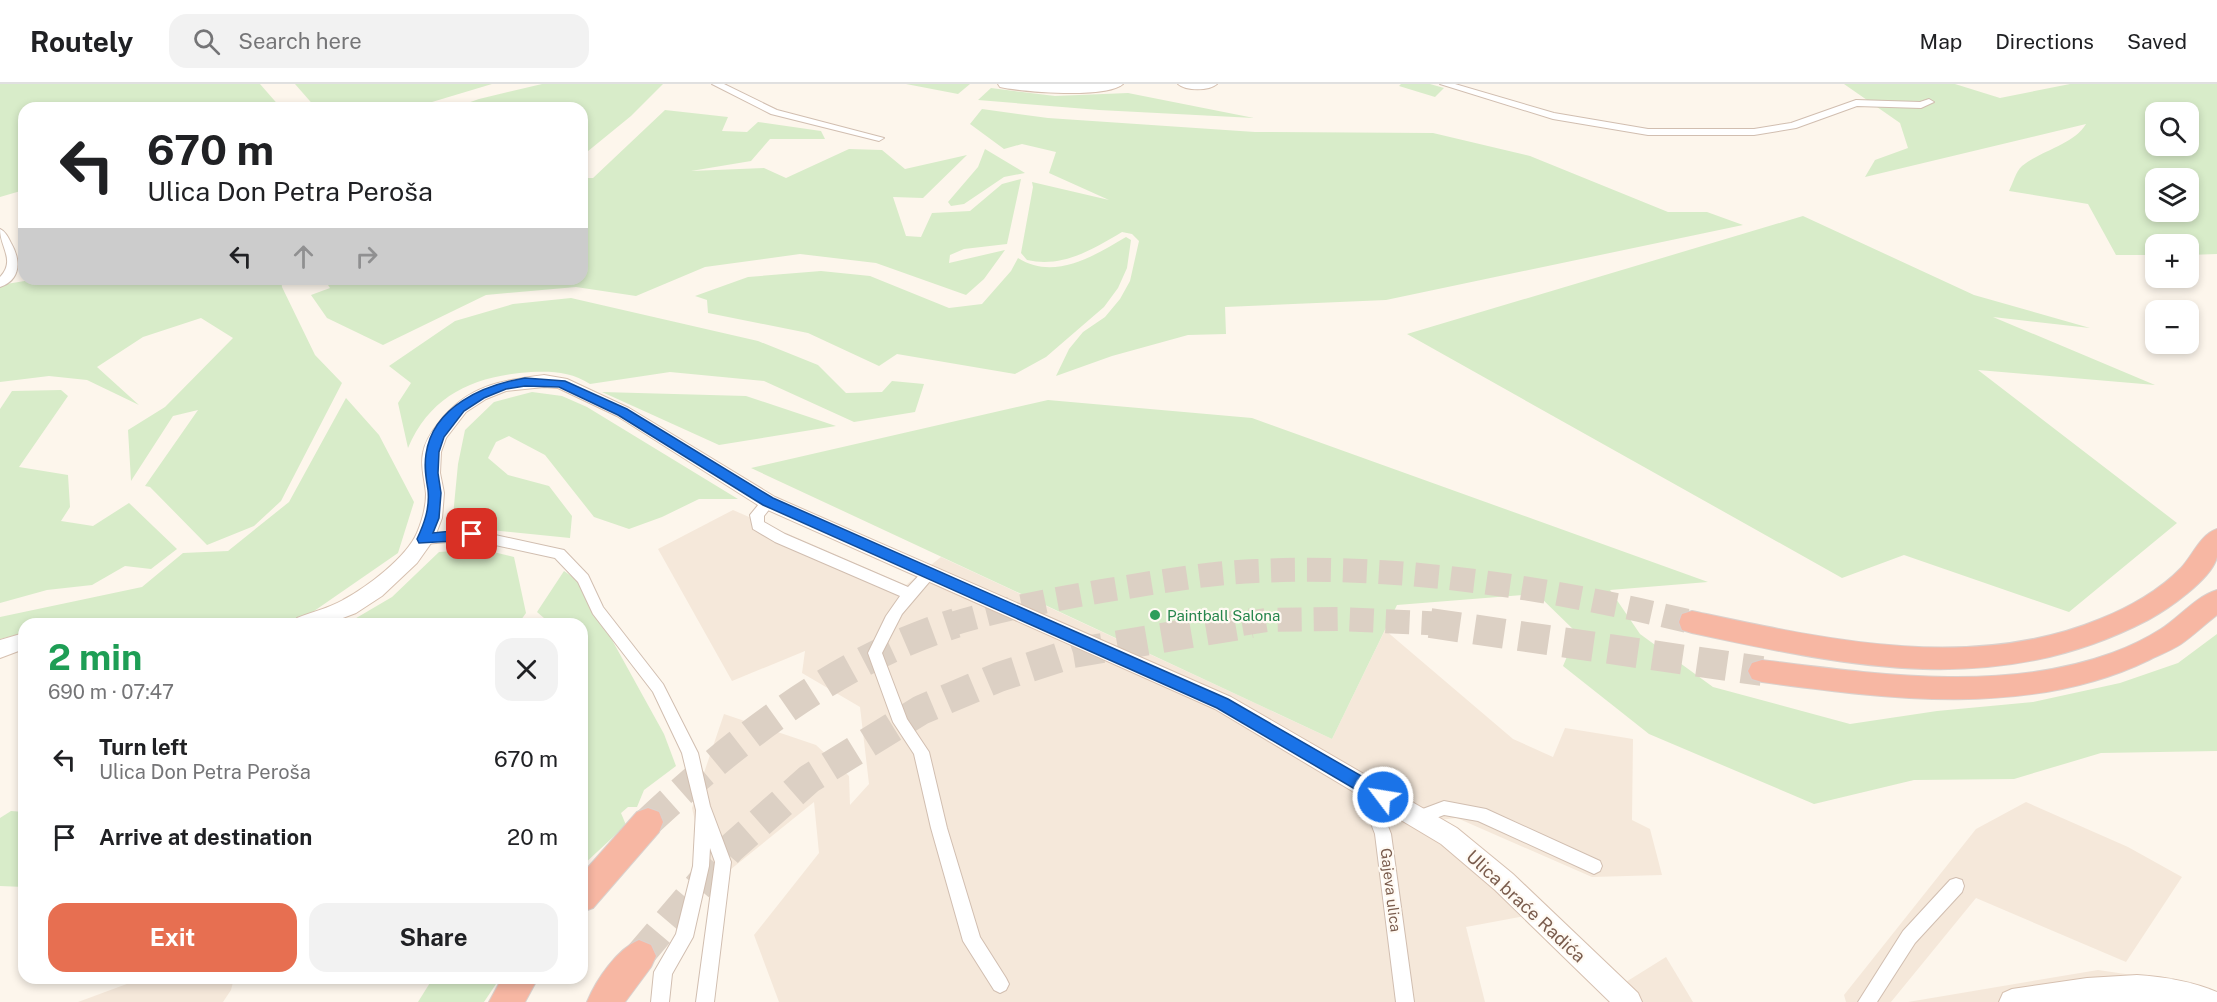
<!DOCTYPE html>
<meta charset="utf-8">
<style>
:root{--surface:#fff;--page:#f2f2f2;--text:#202124;--muted:#757577;--line:#e0e0e0;--accent:#e76f51}
body{margin:0;font-family:"Public Sans",sans-serif;background:var(--page);color:var(--text);height:100vh;display:flex;flex-direction:column;font-size:22px;white-space:nowrap}
*{box-sizing:border-box;margin:0}
p{font-size:20px;color:var(--muted)}
.icon{flex:none;width:33px;height:33px;fill:none;stroke:currentColor;stroke-width:2;stroke-linecap:round;stroke-linejoin:round}
.map{position:relative;flex:1;overflow:hidden}
.details{position:absolute;left:18px;top:534px;width:570px;height:366px;display:flex;flex-direction:column;background:var(--surface);border-radius:18px;box-shadow:0 3px 9px #0003}
.details>*{flex:none}
.hud{position:absolute;left:18px;top:18px;width:570px;height:183px;border-radius:18px;box-shadow:0 3px 9px #0003;background:#fff;color:var(--text);overflow:hidden}
.tools{position:absolute;left:2145px;top:18px;display:grid;gap:12px}
.tools a{display:grid;place-items:center;width:54px;height:54px;border-radius:12px;background:var(--surface);box-shadow:0 3px 9px #0003;font-size:30px}
.pin{position:absolute;display:grid;place-items:center;width:51px;height:51px;color:#fff;margin:-26px;border-radius:12px;box-shadow:0 3px 9px #0006}
.me{position:absolute;width:66px;margin:-33px;rotate:301deg;stroke-linejoin:round;filter:drop-shadow(0 0 4px #0008)}
.turn{display:flex;align-items:center;gap:21px;height:126px;padding:0 30px;font-size:27px}
.turn .icon{width:78px;height:78px;stroke-width:2.5}
.turn b{display:block;font-size:42px;line-height:51px}
.lanes{display:flex;align-items:center;height:57px;padding:0 30px;background:#0003;justify-content:center;gap:30px;direction:ltr}
.lanes .off{opacity:.35}
.round{display:grid;place-items:center;flex:none;width:63px;height:63px;border-radius:18px;background:var(--page)}
.headline{display:flex;align-items:center;justify-content:space-between;height:102px;padding:0 30px}
h1{font-size:36px;font-weight:700;line-height:45px;color:#1e9e55}
.primary-button{display:flex;gap:12px;margin-top:auto;padding:12px 30px}
.primary-button a{flex:1;height:69px;border-radius:18px;background:var(--accent);color:#fff;font-size:24px;font-weight:700;line-height:69px;text-align:center}
.primary-button a+a{background:var(--page);color:var(--text)}
ul{padding:0;list-style:none}
li{display:flex;align-items:center;gap:18px;height:78px;padding:0 30px}
li div{flex:1}
li b{display:block;font-size:22px}
li em{font-style:normal}
header{display:flex;align-items:center;gap:36px;box-sizing:border-box;height:84px;padding:0 30px;background:var(--surface);border-bottom:2px solid var(--line)}
header strong{font-size:28px}
nav{display:flex;gap:33px;margin-inline-start:auto;font-size:21px}
.search{width:420px;height:54px;background:var(--page);display:flex;align-items:center;gap:15px;box-sizing:border-box;padding:0 21px;border-radius:18px;color:var(--muted);font-size:22px}
.map>svg:first-child{display:block}
</style>
<header>
<strong>Routely</strong>
<div class="search"><svg class="icon" aria-label="search" viewBox="0 0 24 24"><circle cx="10" cy="10" r="6"/><path d="M15 15l6 6"/></svg>Search here</div>
<nav><a>Map</a><a>Directions</a><a>Saved</a></nav>
</header>
<div class="map">
<svg width="2217" height="918" viewBox="0 0 2217 918">
<rect width="100%" height="100%" fill="#fdf6ec"/>
<!-- residential -->
<g fill="#f5e8da">
<polygon points="733,426 906,501 941,473 1332,655 1385,546 1513,655 1553,673 1565,644 1633,655 1632,736 1650,745 1662,791 1592,793 1457,734 1437,736 1621,901 1666,873 1693,918 1609,918 1525,832 1466,843 1485,918 779,918 754,851 819,769 814,718 710,802 692,724 724,630 816,661 849,692 850,721 869,700 860,623 802,589 805,567 732,597 658,465"/>
<polygon points="2026,718 2128,763 2182,793 2126,878 1976,814 1891,918 1846,918 1844,911 1976,745"/>
<polygon points="2098,886 2187,899 2204,918 1908,918"/>
<polygon points="143,894 234,894 231,906 223,918 78,918"/>
</g>
<!-- green -->
<g fill="#d8ecc9" fill-rule="evenodd">
<polygon points="0,0 260,0 281,24 24,24 24,106 0,113"/>
<polygon points="295,0 492,0 412,24 316,24"/>
<polygon points="542,0 663,0 631,32 582,72 582,24 453,24 479,15"/>
<polygon points="906,0 970,0 958,10"/>
<polygon points="1401,0 1430,0 1444,4 1435,13 1399,2"/>
<path d="M1844,0H1955L2000,14L2070,0H2217V170L2189,171L2188,160H2156L2155,171H2116L2088,120L2009,107C2013,99 2016,87 2022,82C2042,66 2073,61 2086,40L1865,93L1875,76L1908,64L1900,39ZM2156,28H2188V62H2156ZM2156,94H2188V128H2156Z"/>
<polygon points="991,4 1055,12 1128,9 1254,34 1099,26 978,16"/>
<path d="M982,25L1048,34L1255,48L1433,49L1530,72L1668,128H1707L1743,141L1386,216L1225,223L1226,250L1188,251L1112,272L1056,292L1069,265L1083,248L1105,233L1120,215L1130,197L1139,157L1132,150L1122,148C1092,166 1062,184 1027,176L1021,169L1033,103L1032,98L1109,116L1049,89L1056,68L1022,60L1004,65L970,40Z"/>
<polygon points="665,26 728,33 722,47 747,48 758,38 821,47 825,55 770,55 751,77 691,87 764,84 786,94 849,65 882,66 905,85 967,71 923,114 893,113 906,152 921,153 932,129 970,127 1002,100 1021,95 1007,160 964,165 950,171 949,179 1005,166 984,195 966,211 876,179 800,170 705,183 636,212 576,203 486,211 383,261 327,234 311,211 330,204 324,195 582,195 582,94 593,94"/>
<polygon points="985,65 1025,89 1004,93 964,120 951,122 948,118 978,83"/>
<polygon points="1803,132 1974,211 2090,244 1993,233 2155,301 1978,286 2177,439 2069,528 1904,471 1842,494 1407,250"/>
<path d="M1126,153L1131,156L1127,184L1118,204L1104,223L1046,273L1015,290L897,270L879,282L808,249L708,229L707,216L695,212L748,193L821,187L870,192L949,224L982,220L1011,187L1018,174C1054,197 1094,172 1126,153Z"/>
<polygon points="37,195 281,195 282,203 315,271 342,299 281,417 254,442 207,461 150,403 145,402 198,326 173,332 131,397 128,346 165,323 233,254 201,234 143,253 97,283 139,321 87,296 49,292 0,298 0,201"/>
<path d="M571,214L758,257L818,281L846,309L882,308L892,297L924,300L915,328L854,338L764,297L670,288L590,300C572,288 552,287 531,288C475,292 431,310 408,364L398,319L411,299L389,282L455,237L513,220Z"/>
<polygon points="61,306 68,312 19,383 68,391 70,423 61,437 93,442 129,419 177,465 151,485 125,482 92,501 47,506 0,519 0,325 12,307"/>
<polygon points="532,308 562,312 587,323 738,415 699,415 662,433 629,445 594,433 545,371 509,352 496,358 488,374 508,391 549,402 572,432 570,454 452,442 458,380 465,346 494,318"/>
<polygon points="602,308 746,312 836,342 719,361"/>
<polygon points="346,314 379,351 414,418 398,469 304,534 81,536 61,540 24,540 24,549 0,555 0,533 142,503 183,469 228,467 289,418"/>
<polygon points="1048,316 1252,334 1708,498 1610,506 1640,550 1713,603 1850,640 1937,627 2033,618 2120,599 2178,579 2217,550 2217,667 2101,669 2014,695 1914,696 1814,720 1649,650 1563,582 1577,549 1537,510 1397,521 1332,655 751,384"/>
<polygon points="481,465 514,473 526,529 518,540 346,540 392,513 439,468"/>
<polygon points="564,487 580,498 664,650 676,682 644,706 637,723 628,723 621,729 626,741 582,782 582,540 551,540 537,528"/>
<polygon points="11,727 24,728 24,803 0,802 0,734"/>
<polygon points="433,894 500,894 484,918 418,918"/>
</g>
<g fill="none" stroke-linecap="round" stroke-linejoin="round">
<!-- highway-tunnel-far1 -->
<g stroke="#dcd0c4" stroke-width="24" stroke-dasharray="24 12" stroke-linecap="butt">
<path d="M952,540C1001,525 1051,516 1102,507C1153,499 1204,489 1256,487C1403,480 1549,504 1692,538"/>
<polyline points="1242,540 1266,536 1339,535 1447,540"/>
</g>
<!-- highway-tunnel -->
<g stroke="#dcd0c4" stroke-width="30" stroke-dasharray="30 15" stroke-linecap="butt">
<polyline points="1430,539 1762,587"/>
<path d="M648,738C737,655 838,576 956,539"/>
<polyline points="639,872 730,765 809,695 921,626 999,593 1073,569 1251,539"/>
</g>
<defs>
<g id="street">
<polygon points="712,0 724,0 777,26 884,54 879,57 771,30"/>
<polygon points="1440,0 1455,0 1554,29 1648,45 1754,45 1791,39 1856,16 1920,18 1929,15 1934,18 1921,24 1857,22 1796,44 1754,51 1648,51 1553,35"/>
<path d="M0,145C6,148 8,153 11,159C21,176 21,196 0,203V193C16,176 0,164 0,145Z"/>
<polygon points="768,413 775,418 764,432 764,438 785,450 908,503 924,486 934,486 936,490 902,530 882,569 907,635 929,668 947,744 980,853 1006,894 1009,900 1006,906 1000,909 994,906 963,857 931,744 914,670 893,638 868,569 886,532 900,512 775,458 753,445 750,431 763,415"/>
<polygon points="472,446 564,466 588,491 603,523 663,600 698,669 710,722 731,778 714,918 696,918 715,778 710,764 709,782 693,853 672,890 669,918 651,918 654,888 676,850 693,782 696,726 682,669 653,608 593,530 578,498 555,474 472,456 424,460 417,455 424,450"/>
<polygon points="1365,696 1371,698 1391,750 1414,918 1396,918 1375,750 1357,703 1359,698"/>
<polygon points="1444,717 1486,725 1600,777 1602,782 1600,787 1594,790 1478,737 1444,731 1418,741 1412,739 1410,734 1412,729"/>
<polygon points="1956,794 1962,796 1964,802 1962,808 1915,859 1877,918 1858,918 1903,847 1950,796"/>
</g>
<g id="secondary">
<path d="M998,0H1123C1106,15 1023,8 1000,3Z"/>
<path d="M1178,0H1217C1209,7 1186,7 1178,0Z"/>
<path d="M544,291L567,295L629,324L775,413L1231,613L1457,744L1513,790L1638,909L1642,918H1610L1495,806L1441,760L1215,625L761,423L617,332L558,304L544,303L506,307L486,315L466,328L446,354L441,368L440,389L444,409L442,434L434,455L417,479L382,512L356,529L327,540H294L297,534C312,528 329,524 343,516C367,503 406,474 417,449C422,437 426,423 426,410C425,396 420,383 423,369C425,357 432,347 440,337C469,301 500,297 544,291Z"/>
<polygon points="24,549 24,565 0,574 0,556"/>
<path d="M2137,891C2165,893 2191,897 2217,908V918H1999L2003,909L2012,905L2087,894Z"/>
</g>
<g id="highway">
<path d="M2217,445C2217,454 2217,464 2217,473C2212,495 2167,526 2148,536C1996,615 1850,583 1692,549L1682,546L1679,538L1682,530L1692,527C1824,555 1969,589 2100,535C2128,524 2160,506 2181,484C2193,471 2200,451 2217,445Z"/>
<path d="M2217,506V531C2205,540 2194,551 2181,560C2172,566 2159,571 2149,576C2030,634 1888,615 1762,598L1752,595L1748,587L1752,579L1762,576C1875,590 2002,609 2112,569C2128,563 2147,554 2161,545C2180,533 2195,513 2217,506Z"/>
<polygon points="648,724 659,728 663,738 659,748 593,824 582,828 582,790 637,728"/>
<path d="M639,856L651,861L656,872L651,883L625,918H587C596,896 617,865 639,856Z"/>
<polygon points="502,894 538,894 525,918 489,918"/>
</g>
</defs>
<!-- street casing -->
<use href="#street" stroke="#d1beb0" stroke-width="2"/>
<!-- secondary casing -->
<use href="#secondary" stroke="#d6c0b0" stroke-width="2"/>
<!-- highway casing -->
<use href="#highway" stroke="#dad1cd" stroke-width="2"/>
<!-- street -->
<use href="#street" fill="#fff" fill-rule="evenodd"/>
<!-- secondary -->
<use href="#secondary" fill="#fff" fill-rule="evenodd"/>
<!-- highway -->
<use href="#highway" fill="#f7b7a3" fill-rule="evenodd"/>
</g>
<!-- route -->
<path fill="#1a73e8" stroke="#114b97" stroke-width="1.5" d="M525,294L565,297L627,325L773,414L1228,615L1389,708L1391,713L1389,718L1383,720L1377,718L1217,624L763,421L618,331L559,303L525,302L506,305L484,314L464,327L444,353L439,368L438,389L441,409L439,434L433,449L472,445L479,450L472,456L419,459L417,455C424,440 430,424 428,406C426,394 424,383 426,370C433,322 484,301 525,294Z"/>
<!-- markers -->
<circle fill="#2e9e5b" stroke="#fffaf3" stroke-width="2" cx="1155" cy="531" r="6"/>
<g text-anchor="middle" dominant-baseline="central" stroke-width="4.5" stroke-linejoin="round" paint-order="stroke">
<!-- leisure labels -->
<g font-size="15" fill="#27864d" stroke="#fffaf3" text-anchor="start">
<text x="1167" y="531">Paintball Salona</text>
</g>
<!-- street labels -->
<g font-size="15" fill="#7a5c4d" stroke="#fffaf3">
<text transform="translate(1391 806) rotate(83)">Gajeva ulica</text>
</g>
<!-- near-street labels -->
<g font-size="18" fill="#7a5c4d" stroke="#fffaf3">
<text transform="translate(1526 822) rotate(43)">Ulica braće Radića</text>
</g>
</g>
</svg>
<div class="tools">
<a><svg class="icon" aria-label="search" viewBox="0 0 24 24"><circle cx="10" cy="10" r="6"/><path d="M15 15l6 6"/></svg></a>
<a><svg class="icon" aria-label="layers" viewBox="0 0 24 24"><path d="M12 4l9 5-9 5-9-5zM3 14l9 5 9-5"/></svg></a>
<a>+</a>
<a>−</a>
</div>
<div class="pin" style="left:472px;top:450px;background:#d93025"><svg class="icon" aria-label="arrive" viewBox="0 0 24 24"><path d="M6 21V4h12l-3 4 3 4H6"/></svg></div>
<svg class="me" style="left:1383px;top:713px" viewBox="-20 -20 40 40"><circle r="17" fill="#1a73e8" stroke="#fff" stroke-width="3"/><path d="M0-11L8 9 0 5-8 9z" fill="#fff"/></svg>
<div class="hud">
<div class="turn"><svg class="icon" aria-label="left" viewBox="0 0 24 24"><path d="M17 20v-9H6M10 6l-5 5 5 5"/></svg><div><b>670 m</b>Ulica Don Petra Peroša</div></div>
<div class="lanes"><svg class="icon" aria-label="left" viewBox="0 0 24 24"><path d="M17 20v-9H6M10 6l-5 5 5 5"/></svg><svg class="icon off" aria-label="ahead" viewBox="0 0 24 24"><path d="M12 20V5M6 11l6-6 6 6"/></svg><svg class="icon off" aria-label="right" viewBox="0 0 24 24"><path d="M7 20v-9h11M14 6l5 5-5 5"/></svg></div>
</div>
<section class="details">
<div class="headline"><div><h1>2 min</h1><p>690 m · 07:47</p></div><a class="round"><svg class="icon" aria-label="close" viewBox="0 0 24 24"><path d="M6 6l12 12M18 6L6 18"/></svg></a></div>
<ul>
<li><svg class="icon" aria-label="left" viewBox="0 0 24 24"><path d="M17 20v-9H6M10 6l-5 5 5 5"/></svg><div><b>Turn left</b><p>Ulica Don Petra Peroša</p></div><em>670 m</em></li>
<li><svg class="icon" aria-label="arrive" viewBox="0 0 24 24"><path d="M6 21V4h12l-3 4 3 4H6"/></svg><div><b>Arrive at destination</b></div><em>20 m</em></li>
</ul>
<div class="primary-button"><a>Exit</a><a>Share</a></div>
</section>
</div>
